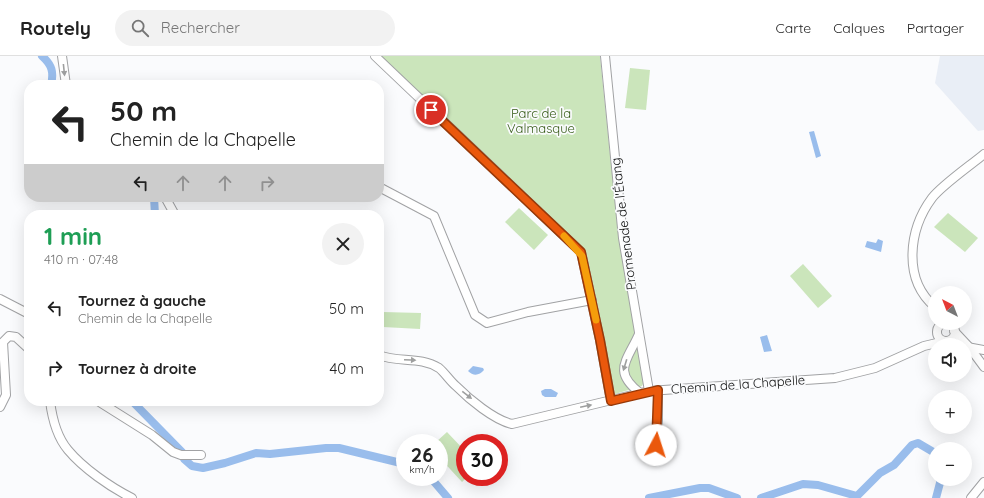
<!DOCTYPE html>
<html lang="fr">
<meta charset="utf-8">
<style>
:root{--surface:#fff;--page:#f2f2f2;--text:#222;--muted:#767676;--line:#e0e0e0}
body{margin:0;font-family:Quicksand,sans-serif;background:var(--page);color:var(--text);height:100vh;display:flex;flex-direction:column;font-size:15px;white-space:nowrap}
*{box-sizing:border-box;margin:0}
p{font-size:13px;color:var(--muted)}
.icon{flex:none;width:22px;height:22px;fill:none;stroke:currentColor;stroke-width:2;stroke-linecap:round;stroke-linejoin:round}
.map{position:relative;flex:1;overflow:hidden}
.details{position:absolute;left:24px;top:154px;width:360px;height:196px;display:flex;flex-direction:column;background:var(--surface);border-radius:16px;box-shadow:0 4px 16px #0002}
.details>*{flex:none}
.guide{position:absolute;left:24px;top:24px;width:360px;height:122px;border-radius:16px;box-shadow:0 4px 16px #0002;background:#fff;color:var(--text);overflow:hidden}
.needle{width:26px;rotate:318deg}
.controls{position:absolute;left:928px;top:230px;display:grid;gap:8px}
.controls a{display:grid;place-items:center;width:44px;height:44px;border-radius:50%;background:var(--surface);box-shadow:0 4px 16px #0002;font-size:20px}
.speed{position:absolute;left:396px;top:378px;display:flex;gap:8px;font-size:20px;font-weight:700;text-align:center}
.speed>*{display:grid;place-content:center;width:52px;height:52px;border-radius:50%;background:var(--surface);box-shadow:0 4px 16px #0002;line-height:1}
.speed small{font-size:10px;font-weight:400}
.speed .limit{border:6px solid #d22;background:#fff;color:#111}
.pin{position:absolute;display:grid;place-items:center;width:34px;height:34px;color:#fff;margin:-17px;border:2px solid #fff;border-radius:50%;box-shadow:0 1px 4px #0007}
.me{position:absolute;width:44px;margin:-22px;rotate:5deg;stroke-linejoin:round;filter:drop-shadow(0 0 3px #0008)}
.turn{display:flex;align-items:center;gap:14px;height:84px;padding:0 20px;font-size:18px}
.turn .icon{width:52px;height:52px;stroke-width:2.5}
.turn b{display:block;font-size:28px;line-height:34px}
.lanes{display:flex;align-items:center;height:38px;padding:0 20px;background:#0003;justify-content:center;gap:20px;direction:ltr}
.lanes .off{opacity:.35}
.round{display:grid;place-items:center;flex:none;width:42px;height:42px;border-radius:21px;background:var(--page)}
.head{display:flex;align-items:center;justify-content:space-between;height:68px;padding:0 20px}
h1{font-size:24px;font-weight:700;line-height:30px;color:#1e9e55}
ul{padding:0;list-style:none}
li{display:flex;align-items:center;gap:12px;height:60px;padding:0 20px}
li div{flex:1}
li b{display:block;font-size:15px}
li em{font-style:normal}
header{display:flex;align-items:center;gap:24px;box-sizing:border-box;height:56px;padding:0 20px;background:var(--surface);border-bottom:1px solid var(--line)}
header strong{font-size:19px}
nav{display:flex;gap:22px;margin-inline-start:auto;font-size:14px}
.search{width:280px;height:36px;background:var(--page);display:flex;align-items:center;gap:10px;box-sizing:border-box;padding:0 14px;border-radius:22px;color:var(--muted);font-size:15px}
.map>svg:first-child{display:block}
</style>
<header>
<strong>Routely</strong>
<div class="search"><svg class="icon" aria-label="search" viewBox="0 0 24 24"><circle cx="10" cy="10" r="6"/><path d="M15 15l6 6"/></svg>Rechercher</div>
<nav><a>Carte</a><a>Calques</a><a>Partager</a></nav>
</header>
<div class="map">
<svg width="984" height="442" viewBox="0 0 984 442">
<rect width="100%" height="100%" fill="#fafbfd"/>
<!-- built -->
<polygon fill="#e9eef6" points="940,0 984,0 984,74 978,75 935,27"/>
<!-- green -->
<g fill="#cbe5bb">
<polygon points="381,0 600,0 618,176 644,326 642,330 615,338 584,193"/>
<polygon points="630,12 650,14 646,54 625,52"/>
<polygon points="519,152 548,179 534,194 505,166"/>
<polygon points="948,157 978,182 965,196 934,171"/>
<polygon points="803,208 832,240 818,252 790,220"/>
<polygon points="383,256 421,257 420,273 383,271"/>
<polygon points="447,376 465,395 465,421 467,421 462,426 439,401 439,387 435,387"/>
</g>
<!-- water -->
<g fill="#99bdec">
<polygon points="814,75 821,100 816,102 809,76"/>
<polygon points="878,183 883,185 881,196 865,191 867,185 876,187"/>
<polygon points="767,279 772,295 764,296 760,281"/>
<path d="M473,310L483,312L484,314C479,320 473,320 468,315Z"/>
<polygon points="545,333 551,333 558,337 556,341 545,341 542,339 541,335"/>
</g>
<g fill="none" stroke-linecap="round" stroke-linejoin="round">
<!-- canal -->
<g stroke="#99bdec" stroke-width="8">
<path d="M42,0C52,9 54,16 51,29"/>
<polyline points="154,141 155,159"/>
<polyline points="132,345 182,396 184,403 192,410 203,412 225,407 256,397 270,398 326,392 339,392 405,408"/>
<polyline points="430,421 448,442"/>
<polyline points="649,442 700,432 709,432 737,442"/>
<polyline points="761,442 803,428 818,429 857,440 880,417 894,409 912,389 918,387 935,397"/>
<polyline points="936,442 941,423"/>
</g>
<defs>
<g id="minor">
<polyline points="62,0 66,29"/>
<polyline points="375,0 581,196 600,284 611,345"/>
<polyline points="605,0 623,182 649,335"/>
<polyline points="379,131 434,160 475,259 487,267 528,256 592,244"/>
<polyline points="165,141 175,159"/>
<polyline points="0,243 29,258"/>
<path d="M935,251C902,223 909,173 932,142C942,129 971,109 984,98"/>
<circle cx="946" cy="276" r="9"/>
<polyline points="954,275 969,291"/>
<path d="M639,278C627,305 612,315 640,337"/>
<polyline points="967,291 984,294"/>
<polyline points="970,292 984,311"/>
<path d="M379,299C398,307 420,300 439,312C445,317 450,325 456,330C469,343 494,364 512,368L649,335L835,322L875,312L924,290L945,285"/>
<path d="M50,345C52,361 57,381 68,394C83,412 110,431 132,442"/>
<polyline points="98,345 152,379 173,396 181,399 201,399"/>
<polyline points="0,351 6,339 3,286 9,280 16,281 29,293"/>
<polyline points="654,399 658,364 658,334"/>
<polyline points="971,442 984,426"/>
</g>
</defs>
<!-- minor casing -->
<use href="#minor" stroke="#a1a2a4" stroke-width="10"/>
<!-- minor -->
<use href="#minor" stroke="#fff" stroke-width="8"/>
</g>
<!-- one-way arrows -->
<defs><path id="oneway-solid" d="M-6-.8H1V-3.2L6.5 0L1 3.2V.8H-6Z"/></defs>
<g fill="#9e9f9f">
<use href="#oneway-solid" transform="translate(64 14) rotate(84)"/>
<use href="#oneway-solid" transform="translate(410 304) rotate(3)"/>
<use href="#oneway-solid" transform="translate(625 309) rotate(107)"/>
<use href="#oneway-solid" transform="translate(467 339) rotate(38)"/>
<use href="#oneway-solid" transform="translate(586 350) rotate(-12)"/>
</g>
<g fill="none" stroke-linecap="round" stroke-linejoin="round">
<defs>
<polyline id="route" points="431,54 581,196 600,284 611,345 658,334 656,389"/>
</defs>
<!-- route casing -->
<use href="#route" stroke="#983908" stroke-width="10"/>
<!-- route -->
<use href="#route" stroke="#ea580c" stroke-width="7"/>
<!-- slow -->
<polyline stroke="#f59e0b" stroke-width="7" points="564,180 582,200 596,264"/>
</g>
<g text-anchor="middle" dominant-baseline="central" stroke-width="3.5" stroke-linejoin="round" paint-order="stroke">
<!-- park labels -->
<g font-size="13" fill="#355b15" stroke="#fafbfd">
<text x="541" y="57">Parc de la<tspan x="541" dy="15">Valmasque</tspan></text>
</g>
<!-- street labels -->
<g font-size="13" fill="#0d0e0e" stroke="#fafbfd">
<text transform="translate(623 168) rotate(-97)">Promenade de l'Étang</text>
<text transform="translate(738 328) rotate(-4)">Chemin de la Chapelle</text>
</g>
</g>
</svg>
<div class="controls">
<a><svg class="needle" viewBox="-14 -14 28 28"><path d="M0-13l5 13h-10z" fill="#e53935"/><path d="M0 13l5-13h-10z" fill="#767676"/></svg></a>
<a><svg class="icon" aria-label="sound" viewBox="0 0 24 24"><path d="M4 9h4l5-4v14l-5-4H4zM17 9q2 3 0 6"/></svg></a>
<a>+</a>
<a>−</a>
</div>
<div class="speed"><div>26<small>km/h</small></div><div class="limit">30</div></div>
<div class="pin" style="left:431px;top:54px;background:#d93025"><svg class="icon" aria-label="arrive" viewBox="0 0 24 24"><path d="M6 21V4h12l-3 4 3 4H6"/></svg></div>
<svg class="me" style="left:656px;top:389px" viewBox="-20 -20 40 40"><circle r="19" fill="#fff"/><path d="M0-13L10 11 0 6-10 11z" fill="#ea580c"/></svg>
<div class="guide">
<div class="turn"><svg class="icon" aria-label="left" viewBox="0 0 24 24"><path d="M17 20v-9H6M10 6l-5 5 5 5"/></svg><div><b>50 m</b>Chemin de la Chapelle</div></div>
<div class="lanes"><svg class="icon" aria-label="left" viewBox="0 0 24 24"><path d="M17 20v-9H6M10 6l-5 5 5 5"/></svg><svg class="icon off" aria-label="ahead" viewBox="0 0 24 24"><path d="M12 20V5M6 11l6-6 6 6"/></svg><svg class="icon off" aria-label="ahead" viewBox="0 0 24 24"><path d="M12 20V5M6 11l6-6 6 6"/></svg><svg class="icon off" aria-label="right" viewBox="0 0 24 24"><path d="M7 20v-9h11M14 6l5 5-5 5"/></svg></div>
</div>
<section class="details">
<div class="head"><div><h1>1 min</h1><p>410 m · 07:48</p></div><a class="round"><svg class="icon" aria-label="close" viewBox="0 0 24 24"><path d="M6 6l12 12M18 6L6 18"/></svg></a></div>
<ul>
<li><svg class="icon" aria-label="left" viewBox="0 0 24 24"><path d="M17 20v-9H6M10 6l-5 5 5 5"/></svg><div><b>Tournez à gauche</b><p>Chemin de la Chapelle</p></div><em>50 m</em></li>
<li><svg class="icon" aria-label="right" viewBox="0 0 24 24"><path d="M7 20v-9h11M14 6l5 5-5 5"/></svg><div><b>Tournez à droite</b></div><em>40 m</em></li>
</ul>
</section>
</div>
